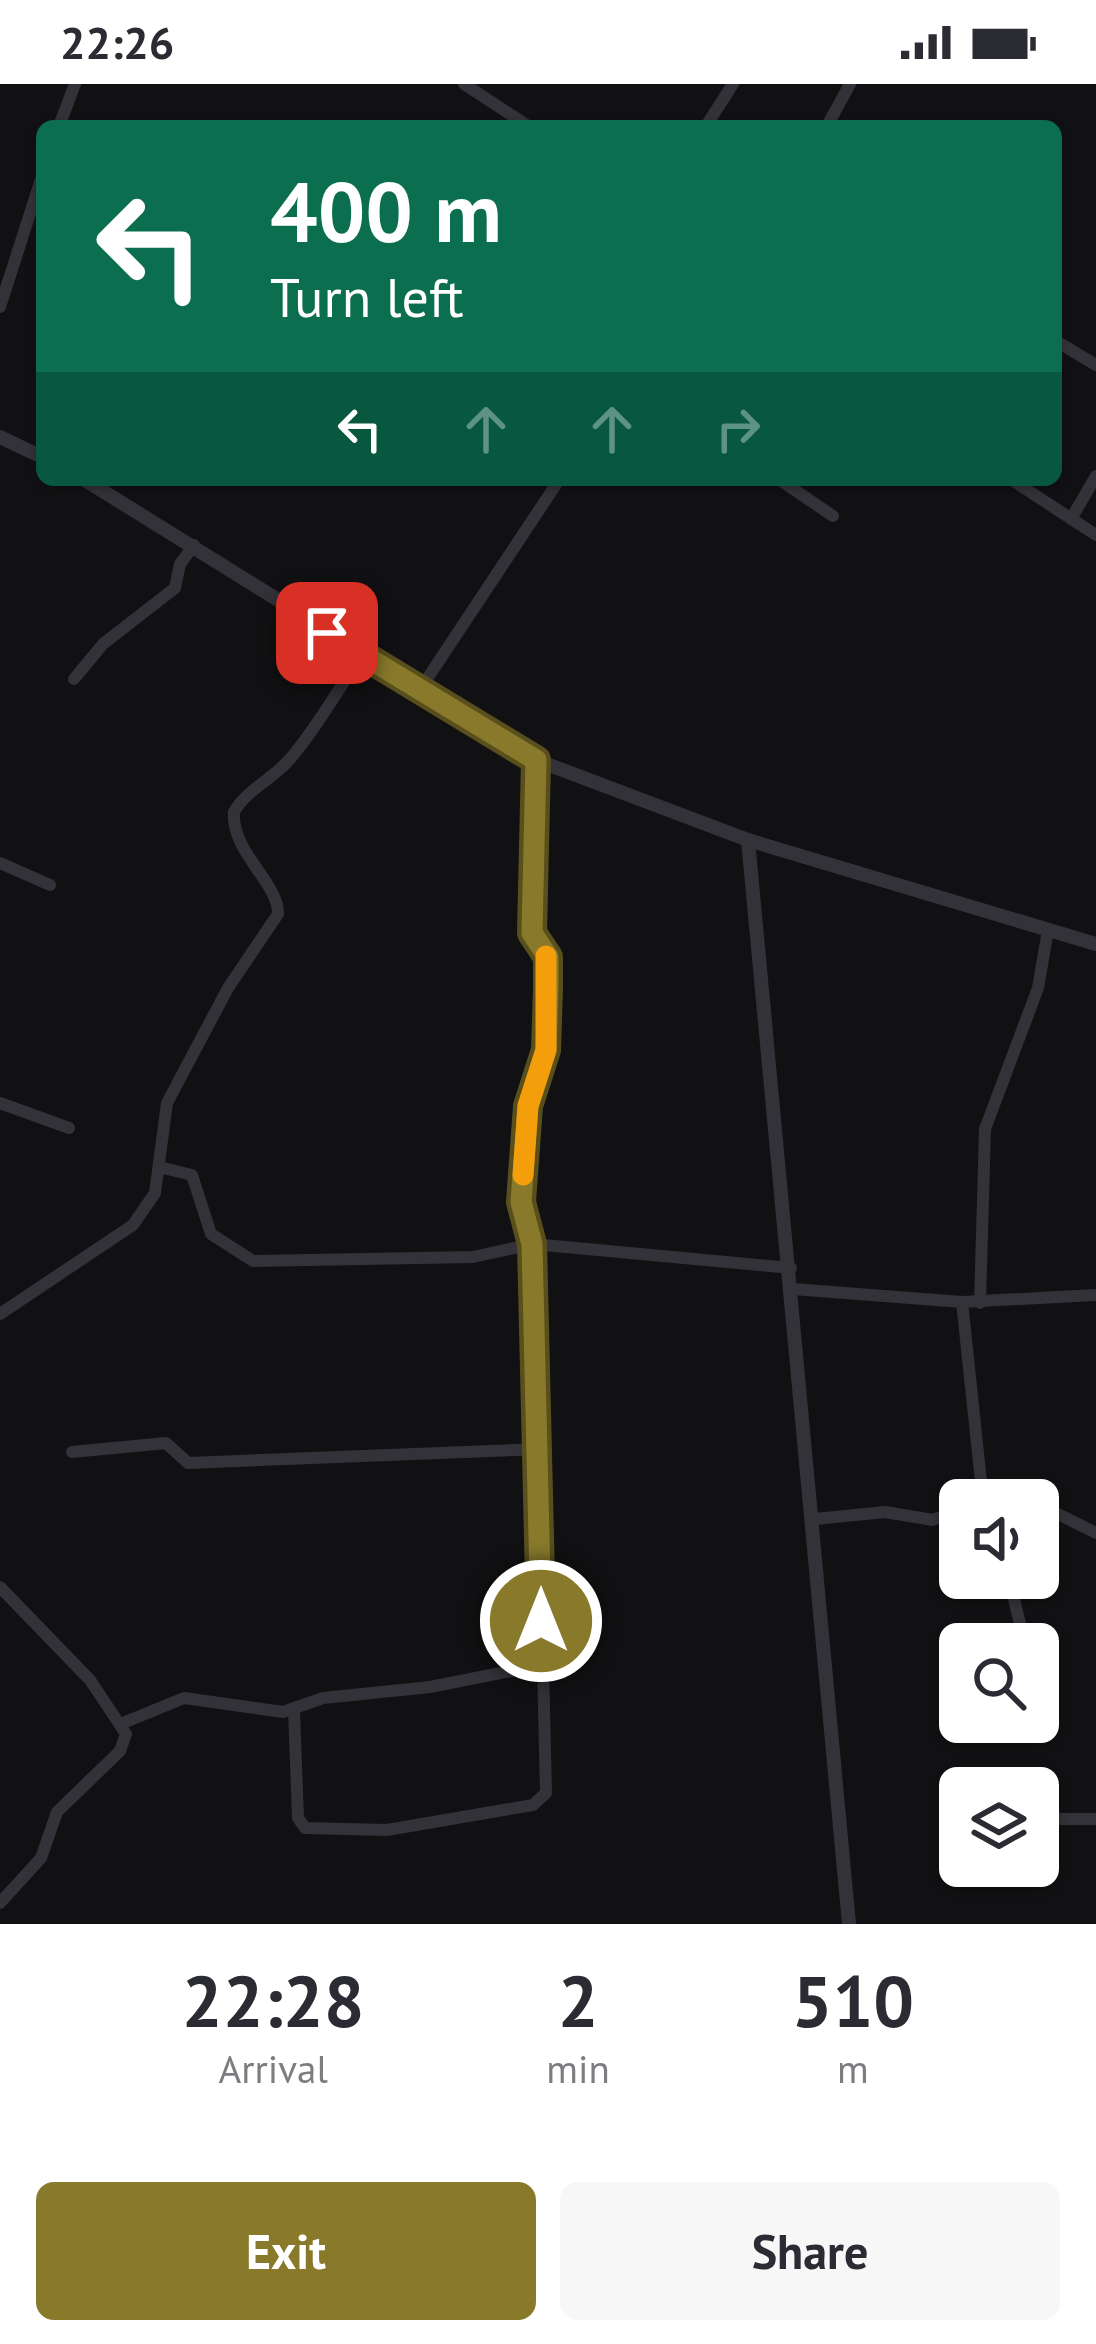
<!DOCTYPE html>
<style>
:root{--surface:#fff;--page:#f7f7f7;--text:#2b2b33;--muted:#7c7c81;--accent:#897a2b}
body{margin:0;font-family:"PT Sans",sans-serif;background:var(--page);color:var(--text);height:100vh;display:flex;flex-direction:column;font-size:45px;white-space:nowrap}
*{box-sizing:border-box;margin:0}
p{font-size:39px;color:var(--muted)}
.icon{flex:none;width:66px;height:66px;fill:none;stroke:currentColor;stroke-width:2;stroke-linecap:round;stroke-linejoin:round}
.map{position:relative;height:1840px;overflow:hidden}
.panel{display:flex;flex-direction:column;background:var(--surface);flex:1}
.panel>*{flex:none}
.top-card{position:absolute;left:36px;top:36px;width:1026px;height:366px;border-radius:18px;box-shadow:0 3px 9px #0004;background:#0b6e4f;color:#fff;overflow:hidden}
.controls{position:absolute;left:939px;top:1395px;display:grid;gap:24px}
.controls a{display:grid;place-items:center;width:120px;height:120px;border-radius:18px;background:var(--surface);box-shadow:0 3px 9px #0004;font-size:60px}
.pin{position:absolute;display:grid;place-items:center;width:102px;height:102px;color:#fff;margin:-51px;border-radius:24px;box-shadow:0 6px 18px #0006}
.me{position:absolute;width:132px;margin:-66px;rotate:0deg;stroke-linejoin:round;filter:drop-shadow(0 0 9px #0008)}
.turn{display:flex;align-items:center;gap:42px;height:252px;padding:0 36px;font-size:54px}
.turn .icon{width:156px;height:156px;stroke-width:2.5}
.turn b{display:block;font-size:84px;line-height:102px}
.lanes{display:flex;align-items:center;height:114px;padding:0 36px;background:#0003;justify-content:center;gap:60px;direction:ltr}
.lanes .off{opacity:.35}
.eta{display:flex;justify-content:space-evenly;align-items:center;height:204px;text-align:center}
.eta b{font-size:72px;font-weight:600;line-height:84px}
.button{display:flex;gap:24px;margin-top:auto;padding:24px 36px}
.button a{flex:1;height:138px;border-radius:18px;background:var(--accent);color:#fff;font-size:48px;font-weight:600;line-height:138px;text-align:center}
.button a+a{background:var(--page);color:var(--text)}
.status{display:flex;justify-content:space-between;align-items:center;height:84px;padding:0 60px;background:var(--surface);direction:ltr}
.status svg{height:33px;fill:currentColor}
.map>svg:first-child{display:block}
</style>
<div class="status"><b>22:26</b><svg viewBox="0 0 49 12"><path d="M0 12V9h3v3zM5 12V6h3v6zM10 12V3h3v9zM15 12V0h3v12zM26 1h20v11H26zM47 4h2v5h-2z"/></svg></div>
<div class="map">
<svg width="1096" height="1840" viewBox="0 0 1096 1840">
<rect width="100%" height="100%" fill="#111113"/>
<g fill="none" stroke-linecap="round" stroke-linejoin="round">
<!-- minor -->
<g stroke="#323238" stroke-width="12">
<polyline points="464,0 528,42"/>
<polyline points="59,42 75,0"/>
<polyline points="706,42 733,0"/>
<polyline points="827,42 850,0"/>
<polyline points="0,223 42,92"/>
<polyline points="1056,257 1096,281"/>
<polyline points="780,396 833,432"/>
<polyline points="1012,396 1096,451"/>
<polyline points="1071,435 1096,392"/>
<polyline points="74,595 103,560 175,504 180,480 194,461"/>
<polyline points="419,607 559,396"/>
<polyline points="0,779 50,801"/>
<polyline points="0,1019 69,1044"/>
<polyline points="159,1083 192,1091 211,1150 253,1177 473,1173 533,1160 791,1184"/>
<polyline points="793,1205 962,1218 1096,1211"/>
<polyline points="962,1218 983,1416"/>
<polyline points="980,1219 985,1045 1038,904 1048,846"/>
<path d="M0,1230L133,1141L155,1109L167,1019L228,904L278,830C279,799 231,768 234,728C246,706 273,695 290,675C317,644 338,605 362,571"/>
<polyline points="72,1368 166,1359 188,1379 539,1365"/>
<polyline points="987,1416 1023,1416"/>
<polyline points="1038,1420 1096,1449"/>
<polyline points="815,1435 885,1428 933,1436 960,1425"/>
<polyline points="1009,1494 1021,1544"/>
<polyline points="0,1503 90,1596 126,1650 120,1667 57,1728 41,1774 0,1819"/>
<polyline points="294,1626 298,1734 305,1744 387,1746 533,1721 546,1709 533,1160 521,1118 528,1022 546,966 548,904 548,873 532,849 536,676"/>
<polyline points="123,1639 184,1614 283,1628 323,1614 430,1603 541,1581"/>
<polyline points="1046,1692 1055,1735 1096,1735"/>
</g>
<!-- tertiary -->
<g stroke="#323238" stroke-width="14">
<polyline points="0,353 42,373"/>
<polyline points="85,396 536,676 748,756 1096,860"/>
<polyline points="748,756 849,1840"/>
</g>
</g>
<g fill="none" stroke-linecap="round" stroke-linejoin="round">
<defs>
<polyline id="route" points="327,549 536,676 532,849 548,873 548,904 546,966 528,1022 521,1118 532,1160 541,1537"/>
</defs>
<!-- route casing -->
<use href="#route" stroke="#594f1c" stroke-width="30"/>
<!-- route -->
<use href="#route" stroke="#897a2b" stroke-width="21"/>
<!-- slow -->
<polyline stroke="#f59e0b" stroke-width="21" points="523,1091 528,1022 546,966 546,872"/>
</g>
</svg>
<div class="controls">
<a><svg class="icon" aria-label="sound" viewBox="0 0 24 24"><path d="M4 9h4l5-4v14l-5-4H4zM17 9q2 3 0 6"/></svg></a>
<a><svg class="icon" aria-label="search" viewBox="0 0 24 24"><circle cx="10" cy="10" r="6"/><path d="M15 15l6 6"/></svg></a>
<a><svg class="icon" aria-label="layers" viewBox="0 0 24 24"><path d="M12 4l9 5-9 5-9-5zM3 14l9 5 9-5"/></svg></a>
</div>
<div class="pin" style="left:327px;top:549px;background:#d93025"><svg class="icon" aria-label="arrive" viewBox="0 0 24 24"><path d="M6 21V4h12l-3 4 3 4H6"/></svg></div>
<svg class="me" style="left:541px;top:1537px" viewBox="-20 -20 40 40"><circle r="17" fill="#897a2b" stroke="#fff" stroke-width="3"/><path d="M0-11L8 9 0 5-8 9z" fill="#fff"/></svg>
<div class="top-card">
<div class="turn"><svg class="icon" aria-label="left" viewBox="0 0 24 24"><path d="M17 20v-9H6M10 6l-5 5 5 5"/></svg><div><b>400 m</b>Turn left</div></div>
<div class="lanes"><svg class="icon" aria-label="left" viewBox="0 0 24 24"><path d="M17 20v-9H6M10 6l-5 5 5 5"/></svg><svg class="icon off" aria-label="ahead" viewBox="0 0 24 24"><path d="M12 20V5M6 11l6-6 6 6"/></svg><svg class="icon off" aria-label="ahead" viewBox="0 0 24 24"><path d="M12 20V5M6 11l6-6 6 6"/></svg><svg class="icon off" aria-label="right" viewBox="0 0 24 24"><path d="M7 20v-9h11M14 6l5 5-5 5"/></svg></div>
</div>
</div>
<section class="panel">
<div class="eta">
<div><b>22:28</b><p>Arrival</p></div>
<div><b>2</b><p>min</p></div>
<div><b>510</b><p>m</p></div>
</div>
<div class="button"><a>Exit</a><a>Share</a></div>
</section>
